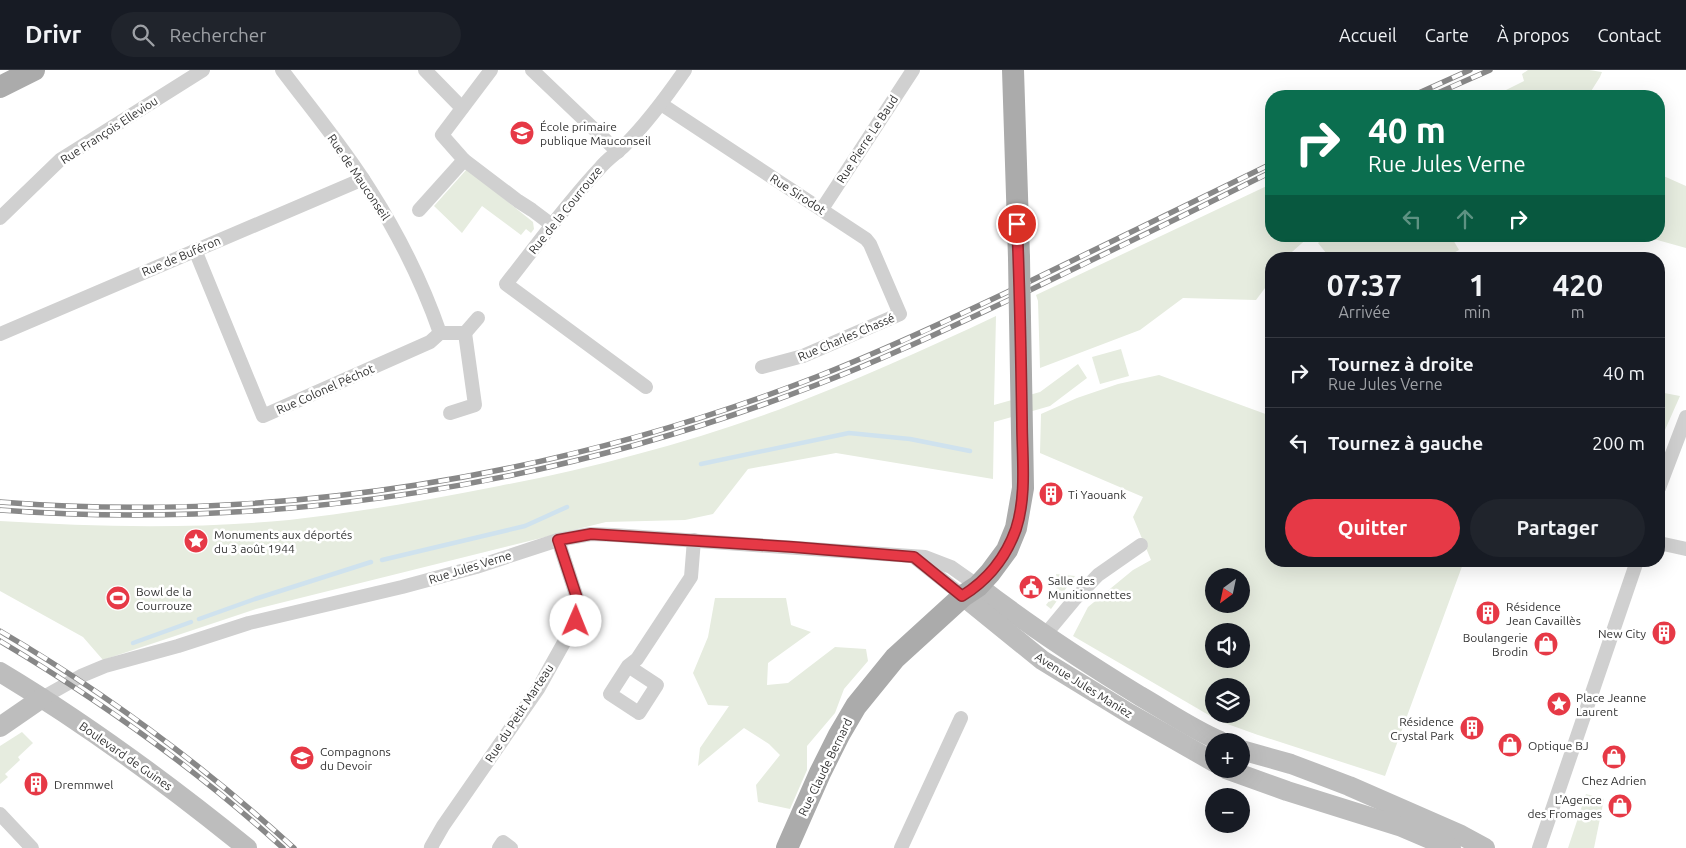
<!DOCTYPE html>
<html lang="fr">
<meta charset="utf-8">
<style>
:root{--surface:#171b24;--page:#20242c;--text:#f1f3f6;--muted:#9ea1a6;--line:#363941;--accent:#e63946}
body{margin:0;font-family:Ubuntu,sans-serif;background:var(--page);color:var(--text);height:100vh;display:flex;flex-direction:column;font-size:19px;white-space:nowrap}
*{box-sizing:border-box;margin:0}
p{font-size:16px;color:var(--muted)}
.icon{flex:none;width:28px;height:28px;fill:none;stroke:currentColor;stroke-width:2;stroke-linecap:round;stroke-linejoin:round}
.map{position:relative;flex:1;overflow:hidden}
.details{position:absolute;left:1265px;top:182px;width:400px;height:315px;display:flex;flex-direction:column;background:var(--surface);border-radius:20px;box-shadow:0 5px 20px #0002}
.details>*{flex:none}
.banner{position:absolute;left:1265px;top:20px;width:400px;height:152px;border-radius:20px;box-shadow:0 5px 20px #0002;background:#0b6e4f;color:#fff;overflow:hidden}
.needle{width:32px;rotate:213deg}
.buttons{position:absolute;left:1205px;top:498px;display:grid;gap:10px}
.buttons a{display:grid;place-items:center;width:45px;height:45px;border-radius:50%;background:var(--surface);box-shadow:0 5px 20px #0002;font-size:25px}
.pin{position:absolute;display:grid;place-items:center;width:42px;height:42px;color:#fff;margin:-21px;border:2px solid #fff;border-radius:50%;box-shadow:0 1px 5px #0007}
.me{position:absolute;width:55px;margin:-28px;rotate:1deg;stroke-linejoin:round;filter:drop-shadow(0 0 4px #0008)}
.turn{display:flex;align-items:center;gap:18px;height:105px;padding:0 20px;font-size:22px}
.turn .icon{width:65px;height:65px;stroke-width:2.5}
.turn b{display:block;font-size:35px;line-height:42px}
.lanes{display:flex;align-items:center;height:48px;padding:0 20px;background:#0003;justify-content:center;gap:25px;direction:ltr}
.lanes .off{opacity:.35}
.eta{display:flex;justify-content:space-evenly;align-items:center;height:85px;text-align:center}
.eta b{font-size:30px;font-weight:700;line-height:35px}
.cta{display:flex;gap:10px;margin-top:auto;padding:10px 20px}
.cta a{flex:1;height:58px;border-radius:30px;background:var(--accent);color:#fff;font-size:20px;font-weight:700;line-height:58px;text-align:center}
.cta a+a{background:var(--page);color:var(--text)}
ul{padding:0;list-style:none}
li{display:flex;align-items:center;gap:15px;height:70px;padding:0 20px;border-top:1px solid var(--line)}
li div{flex:1}
li b{display:block;font-size:19px}
li em{font-style:normal}
header{display:flex;align-items:center;gap:30px;box-sizing:border-box;height:70px;padding:0 25px;background:var(--surface);border-bottom:1px solid var(--line)}
header strong{font-size:24px}
nav{display:flex;gap:28px;margin-inline-start:auto;font-size:18px}
.search{width:350px;height:45px;background:var(--page);display:flex;align-items:center;gap:12px;box-sizing:border-box;padding:0 18px;border-radius:28px;color:var(--muted);font-size:19px}
.map>svg:first-child{display:block}
</style>
<header>
<strong>Drivr</strong>
<div class="search"><svg class="icon" aria-label="search" viewBox="0 0 24 24"><circle cx="10" cy="10" r="6"/><path d="M15 15l6 6"/></svg>Rechercher</div>
<nav><a>Accueil</a><a>Carte</a><a>À propos</a><a>Contact</a></nav>
</header>
<div class="map">
<svg width="1686" height="778" viewBox="0 0 1686 778">
<rect width="100%" height="100%" fill="#fff"/>
<!-- green -->
<g fill="#e6ecdf" fill-rule="evenodd">
<polygon points="1528,0 1589,0 1602,2 1600,7 1588,26 1494,26 1524,11 1522,4"/>
<polygon points="467,99 533,152 534,159 531,163 526,159 521,165 482,136 462,163 434,136"/>
<polygon points="1659,104 1686,116 1686,178 1643,166 1659,166"/>
<polygon points="1271,114 1271,166 1310,166 1284,189 1271,189 1271,210 1256,230 1183,228 1140,260 1040,298 1038,231 1036,225"/>
<polygon points="1452,168 1459,180 1442,189 1331,189 1318,173 1322,170"/>
<path d="M996,246L994,335L1040,322L1078,294L1087,308L1050,336L994,352L993,409L836,383L748,399L713,444L685,450L606,452L256,539L103,590L83,567L0,521V451C96,457 194,459 289,450C360,442 429,430 499,416C593,398 687,373 778,340C852,312 924,280 996,246Z"/>
<polygon points="1121,279 1129,306 1100,314 1092,287"/>
<path d="M1159,305L1271,346V491H1464L1385,706L1258,665L1219,651L1073,566L1088,537L1133,500L1151,490L1133,447L1143,427L1040,383L1041,344L1077,328L1118,314ZM1214,506H1241V534H1214ZM1214,561H1241V589H1214ZM1214,616H1241V644H1214Z"/>
<polygon points="1659,322 1680,326 1665,360 1659,358"/>
<path d="M1056,504L1075,506L1051,539L1046,535C1054,525 1060,517 1056,504Z"/>
<polygon points="715,528 786,528 791,555 811,562 768,593 767,615 788,613 835,577 866,579 868,591 844,619 835,643 807,676 807,700 790,739 758,732 756,715 780,685 769,674 744,658 698,696 700,678 729,636 708,635 693,603 708,567"/>
<polygon points="22,662 33,673 18,687 20,690 5,704 8,707 0,714 0,676"/>
<polygon points="1586,724 1604,729 1594,778 1568,778"/>
</g>
<g fill="none" stroke-linecap="round" stroke-linejoin="round">
<!-- stream -->
<g stroke="#cfe2ee" stroke-width="4.5">
<polyline points="701,394 849,363 910,369 970,381"/>
<polyline points="382,490 525,456 567,437"/>
<polyline points="199,549 255,529 371,492"/>
<polyline points="133,573 191,552"/>
</g>
<!-- street -->
<g stroke="#d0d0d0" stroke-width="14">
<path d="M282,0C312,40 344,78 370,120C398,164 423,214 440,263"/>
<polyline points="425,0 462,38"/>
<polyline points="532,0 618,82"/>
<polyline points="661,34 866,169 870,174 900,244 803,286 762,297"/>
<polyline points="464,90 518,131 532,140 552,155"/>
<polyline points="822,139 913,0"/>
<polyline points="419,140 464,90 442,65 491,0"/>
<polyline points="0,148 60,90 203,0"/>
<polyline points="195,180 263,346 430,272 440,263"/>
<polyline points="440,263 465,263 478,248"/>
<polyline points="0,264 363,109"/>
<path d="M646,317L506,214C537,175 566,134 600,98C607,89 617,83 625,75C648,52 667,26 685,0"/>
<polyline points="450,343 475,335 465,263"/>
<polyline points="1659,418 1686,347"/>
<polyline points="1659,473 1686,479"/>
<polyline points="914,487 963,526"/>
<polyline points="1044,566 1074,530 1098,505 1141,475"/>
<polyline points="628,596 657,615 639,643 610,624 628,596 637,589 691,507 694,470"/>
<polyline points="42,628 81,606 105,596 178,576 249,553 402,517 476,497 558,470 591,464 614,465 925,487 951,497 978,516"/>
<polyline points="0,744 32,778"/>
<polyline points="432,778 431,777 443,756 538,619 576,551 579,534 558,470"/>
<polyline points="499,778 503,772 511,778"/>
<polyline points="901,778 961,648"/>
<polyline points="1539,778 1637,491"/>
</g>
<!-- secondary -->
<g stroke="#bdbdbd" stroke-width="20">
<path d="M978,516C1030,557 1083,591 1140,626C1166,641 1192,659 1220,671"/>
<polyline points="963,526 1042,590 1130,644 1214,692"/>
<path d="M0,602C87,654 168,714 247,778"/>
<polyline points="0,657 42,628"/>
<polyline points="1241,680 1291,694 1349,716 1461,765 1485,778"/>
<polyline points="1226,699 1287,721 1402,757 1451,778"/>
</g>
<!-- primary -->
<g stroke="#ababab" stroke-width="22">
<polyline points="1013,0 1019,188"/>
<polyline points="0,17 34,0"/>
<polyline points="787,778 820,703 839,665 856,636 895,588 963,526 978,516 990,503 1007,480 1016,458 1023,418 1020,249"/>
</g>
<defs>
<g id="rail">
<polyline points="1412,26 1470,0"/>
<polyline points="1431,26 1490,0"/>
<path d="M0,432C276,454 558,407 816,307C885,280 951,249 1018,217C1103,176 1187,135 1271,94"/>
<path d="M0,440C277,461 557,415 816,315C887,288 955,255 1024,223C1107,183 1189,143 1271,102"/>
<path d="M0,561C106,623 204,696 294,778"/>
<path d="M0,571C101,631 196,699 283,778"/>
</g>
</defs>
<!-- rail casing -->
<use href="#rail" stroke="#888" stroke-width="5.5"/>
<!-- rail -->
<use href="#rail" stroke="#fff" stroke-width="4" stroke-dasharray="11" stroke-linecap="butt"/>
<!-- primary-bridge -->
<polyline stroke="#ababab" stroke-width="22" points="1019,188 1020,249"/>
</g>
<g fill="none" stroke-linecap="round" stroke-linejoin="round">
<defs>
<path id="route" d="M576,551L579,534L558,470L591,464L793,477L914,487L962,526C988,510 1006,487 1016,459C1027,425 1022,387 1022,352C1021,286 1020,220 1017,154"/>
</defs>
<!-- route casing -->
<use href="#route" stroke="#96252e" stroke-width="12"/>
<!-- route -->
<use href="#route" stroke="#e63946" stroke-width="9"/>
</g>
<!-- icons -->
<defs>
<symbol id="school-disc" viewBox="-11 -11 22 22"><circle r="9.5" fill="#e63946" stroke="#fff"/><path d="M0-5L7-2L0 1L-7-2ZM-4 1L0 2.5L4 1V4Q0 6-4 4Z" fill="#fff"/></symbol>
<symbol id="building-disc" viewBox="-11 -11 22 22"><circle r="9.5" fill="#e63946" stroke="#fff"/><path d="M-4-6H4V6H1V3H-1V6H-4ZM-2.5-4.3h1.7v1.8h-1.7ZM.8-4.3h1.7v1.8H.8ZM-2.5-1h1.7V.8h-1.7ZM.8-1h1.7V.8H.8Z" fill="#fff"/></symbol>
<symbol id="sight-disc" viewBox="-11 -11 22 22"><circle r="9.5" fill="#e63946" stroke="#fff"/><path d="M0-6L1.8-2.2L6-1.7L2.9 1.2L3.7 5.4L0 3.3L-3.7 5.4L-2.9 1.2L-6-1.7L-1.8-2.2Z" fill="#fff"/></symbol>
<symbol id="civic-disc" viewBox="-11 -11 22 22"><circle r="9.5" fill="#e63946" stroke="#fff"/><path d="M-.6-6.5H3V-4.5H.6V-3L4-1V1h2V6H-6V1h2V-1L-.6-3ZM-1.2 2.5V6h2.4V2.5Z" fill="#fff"/></symbol>
<symbol id="stadium-disc" viewBox="-11 -11 22 22"><circle r="9.5" fill="#e63946" stroke="#fff"/><path d="M0-5a6.5 5 0 1 0 0 10a6.5 5 0 1 0 0-10ZM-3.5-1.8h7v3.6h-7Z" fill="#fff"/></symbol>
<symbol id="shop-disc" viewBox="-11 -11 22 22"><circle r="9.5" fill="#e63946" stroke="#fff"/><path d="M-5-2.5h2.3a2.7 3.5 0 0 1 5.4 0H5L5.5 6h-11ZM-1.5-2.5h3a1.5 2.3 0 0 0-3 0Z" fill="#fff"/></symbol>
</defs>
<g fill-rule="evenodd">
<use href="#school-disc" x="508" y="49" width="28" height="28"/>
<use href="#building-disc" x="1037" y="410" width="28" height="28"/>
<use href="#sight-disc" x="182" y="457" width="28" height="28"/>
<use href="#civic-disc" x="1017" y="503" width="28" height="28"/>
<use href="#stadium-disc" x="104" y="514" width="28" height="28"/>
<use href="#building-disc" x="1474" y="529" width="28" height="28"/>
<use href="#building-disc" x="1650" y="549" width="28" height="28"/>
<use href="#shop-disc" x="1532" y="560" width="28" height="28"/>
<use href="#sight-disc" x="1545" y="620" width="28" height="28"/>
<use href="#building-disc" x="1458" y="644" width="28" height="28"/>
<use href="#shop-disc" x="1496" y="661" width="28" height="28"/>
<use href="#shop-disc" x="1600" y="673" width="28" height="28"/>
<use href="#school-disc" x="288" y="674" width="28" height="28"/>
<use href="#building-disc" x="22" y="700" width="28" height="28"/>
<use href="#shop-disc" x="1606" y="722" width="28" height="28"/>
</g>
<g text-anchor="middle" dominant-baseline="central" stroke-width="5" stroke-linejoin="round" paint-order="stroke">
<!-- poi labels -->
<g font-size="12" fill="#333" stroke="#fff" text-anchor="start">
<text x="540" y="56">École primaire<tspan x="540" dy="14">publique Mauconseil</tspan></text>
<text x="1068" y="424">Ti Yaouank</text>
<text x="214" y="464">Monuments aux déportés<tspan x="214" dy="14">du 3 août 1944</tspan></text>
<text x="1048" y="510">Salle des<tspan x="1048" dy="14">Munitionnettes</tspan></text>
<text x="136" y="521">Bowl de la<tspan x="136" dy="14">Courrouze</tspan></text>
<text x="1506" y="536">Résidence<tspan x="1506" dy="14">Jean Cavaillès</tspan></text>
<text x="1646" y="563" text-anchor="end">New City</text>
<text x="1528" y="567" text-anchor="end">Boulangerie<tspan x="1528" dy="14">Brodin</tspan></text>
<text x="1576" y="627">Place Jeanne<tspan x="1576" dy="14">Laurent</tspan></text>
<text x="1454" y="651" text-anchor="end">Résidence<tspan x="1454" dy="14">Crystal Park</tspan></text>
<text x="1528" y="675">Optique BJ</text>
<text x="320" y="681">Compagnons<tspan x="320" dy="14">du Devoir</tspan></text>
<text x="1614" y="710" text-anchor="middle">Chez Adrien</text>
<text x="54" y="714">Dremmwel</text>
<text x="1602" y="729" text-anchor="end">L'Agence<tspan x="1602" dy="14">des Fromages</tspan></text>
</g>
<!-- street labels -->
<g font-size="12" fill="#333" stroke="#fff">
<text transform="translate(109 60) rotate(-33)">Rue François Elleviou</text>
<text transform="translate(867 69) rotate(-57)">Rue Pierre Le Baud</text>
<text transform="translate(359 107) rotate(56)">Rue de Mauconseil</text>
<text transform="translate(798 124) rotate(33)">Rue Sirodot</text>
<text transform="translate(565 140) rotate(-51)">Rue de la Courrouze</text>
<text transform="translate(181 186) rotate(-23)">Rue de Buféron</text>
<text transform="translate(846 267) rotate(-23)">Rue Charles Chassé</text>
<text transform="translate(325 319) rotate(-24)">Rue Colonel Péchot</text>
<text transform="translate(470 497) rotate(-17)">Rue Jules Verne</text>
<text transform="translate(1084 615) rotate(32)">Avenue Jules Maniez</text>
<text transform="translate(519 643) rotate(-57)">Rue du Petit Marteau</text>
<text transform="translate(126 686) rotate(35)">Boulevard de Guines</text>
<text transform="translate(825 697) rotate(-64)">Rue Claude Bernard</text>
</g>
</g>
</svg>
<div class="buttons">
<a><svg class="needle" viewBox="-14 -14 28 28"><path d="M0-13l5 13h-10z" fill="#e53935"/><path d="M0 13l5-13h-10z" fill="#9ea1a6"/></svg></a>
<a><svg class="icon" aria-label="sound" viewBox="0 0 24 24"><path d="M4 9h4l5-4v14l-5-4H4zM17 9q2 3 0 6"/></svg></a>
<a><svg class="icon" aria-label="layers" viewBox="0 0 24 24"><path d="M12 4l9 5-9 5-9-5zM3 14l9 5 9-5"/></svg></a>
<a>+</a>
<a>−</a>
</div>
<div class="pin" style="left:1017px;top:154px;background:#d93025"><svg class="icon" aria-label="arrive" viewBox="0 0 24 24"><path d="M6 21V4h12l-3 4 3 4H6"/></svg></div>
<svg class="me" style="left:576px;top:551px" viewBox="-20 -20 40 40"><circle r="19" fill="#fff"/><path d="M0-13L10 11 0 6-10 11z" fill="#e63946"/></svg>
<div class="banner">
<div class="turn"><svg class="icon" aria-label="right" viewBox="0 0 24 24"><path d="M7 20v-9h11M14 6l5 5-5 5"/></svg><div><b>40 m</b>Rue Jules Verne</div></div>
<div class="lanes"><svg class="icon off" aria-label="left" viewBox="0 0 24 24"><path d="M17 20v-9H6M10 6l-5 5 5 5"/></svg><svg class="icon off" aria-label="ahead" viewBox="0 0 24 24"><path d="M12 20V5M6 11l6-6 6 6"/></svg><svg class="icon" aria-label="right" viewBox="0 0 24 24"><path d="M7 20v-9h11M14 6l5 5-5 5"/></svg></div>
</div>
<section class="details">
<div class="eta">
<div><b>07:37</b><p>Arrivée</p></div>
<div><b>1</b><p>min</p></div>
<div><b>420</b><p>m</p></div>
</div>
<ul>
<li><svg class="icon" aria-label="right" viewBox="0 0 24 24"><path d="M7 20v-9h11M14 6l5 5-5 5"/></svg><div><b>Tournez à droite</b><p>Rue Jules Verne</p></div><em>40 m</em></li>
<li><svg class="icon" aria-label="left" viewBox="0 0 24 24"><path d="M17 20v-9H6M10 6l-5 5 5 5"/></svg><div><b>Tournez à gauche</b></div><em>200 m</em></li>
</ul>
<div class="cta"><a>Quitter</a><a>Partager</a></div>
</section>
</div>
